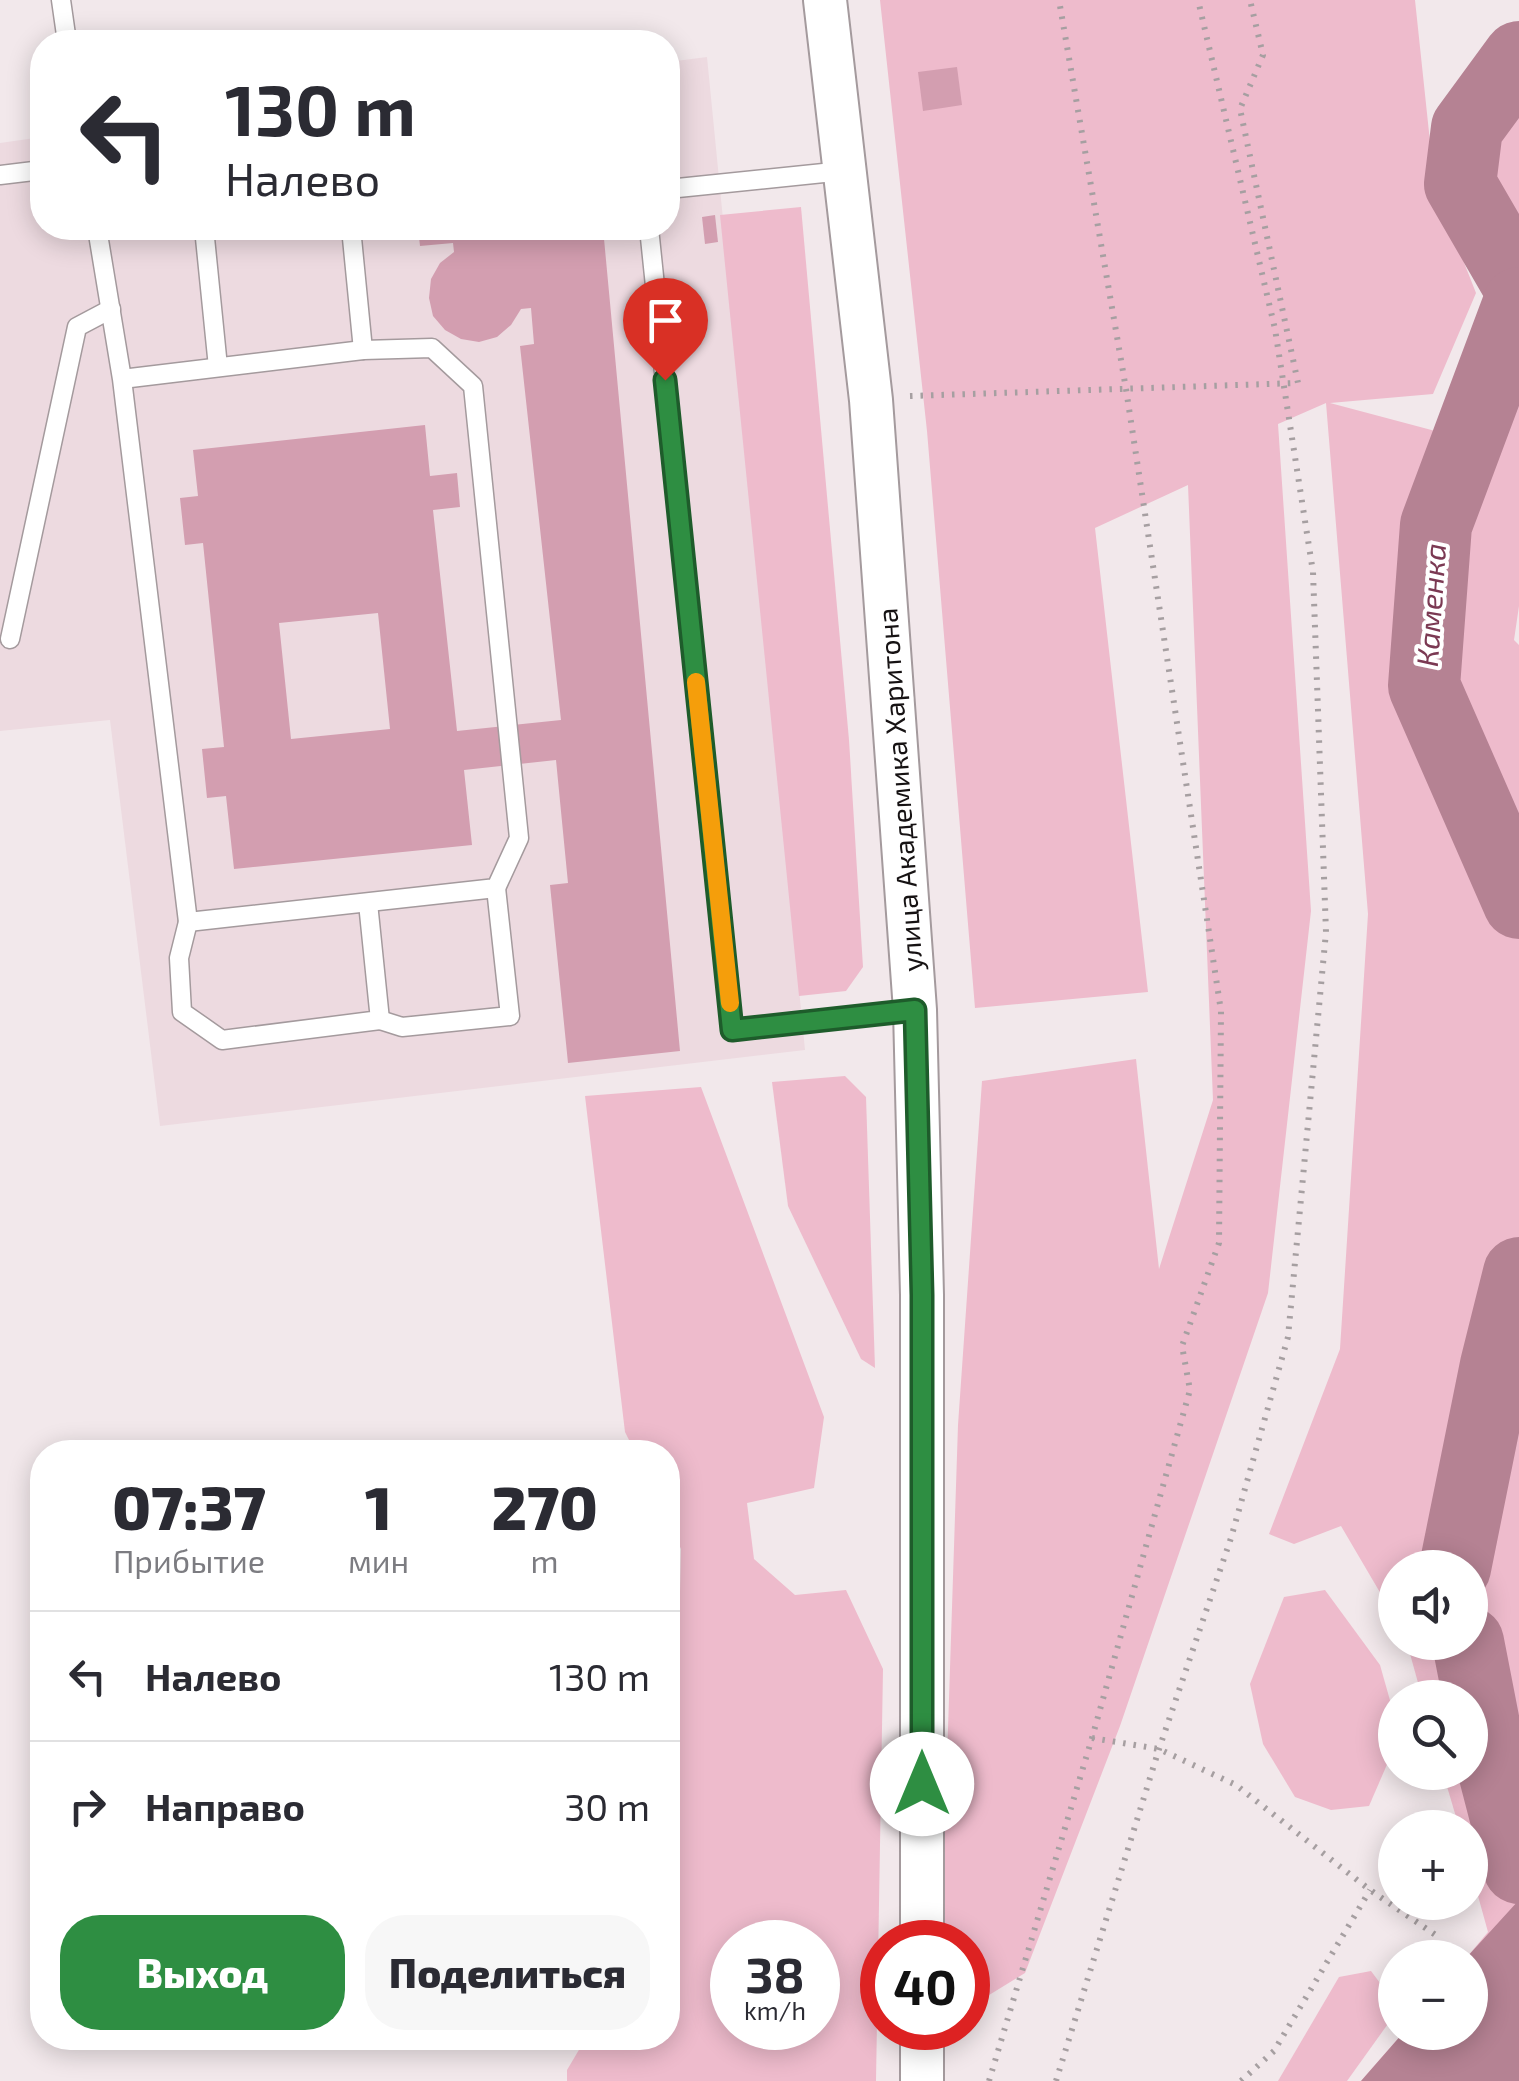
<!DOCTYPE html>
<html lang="ru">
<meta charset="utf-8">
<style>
:root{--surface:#fff;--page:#f7f7f7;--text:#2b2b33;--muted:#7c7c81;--line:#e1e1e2;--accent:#2e8e42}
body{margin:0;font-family:"Exo 2",sans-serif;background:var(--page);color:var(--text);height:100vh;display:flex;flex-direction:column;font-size:38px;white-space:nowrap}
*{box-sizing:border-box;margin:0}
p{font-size:32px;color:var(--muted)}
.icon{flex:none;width:55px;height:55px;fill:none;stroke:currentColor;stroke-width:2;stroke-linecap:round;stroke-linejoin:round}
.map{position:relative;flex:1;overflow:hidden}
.side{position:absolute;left:30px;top:1440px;width:650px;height:610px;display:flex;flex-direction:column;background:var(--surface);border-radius:40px;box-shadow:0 5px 25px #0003}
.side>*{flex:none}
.hud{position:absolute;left:30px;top:30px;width:650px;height:210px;border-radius:40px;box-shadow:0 5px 25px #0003;background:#fff;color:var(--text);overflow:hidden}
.controls{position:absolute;left:1378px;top:1550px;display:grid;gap:20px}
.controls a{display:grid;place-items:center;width:110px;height:110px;border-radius:50%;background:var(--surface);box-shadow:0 5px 25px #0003;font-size:50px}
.speed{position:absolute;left:710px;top:1920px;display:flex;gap:20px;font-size:50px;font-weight:700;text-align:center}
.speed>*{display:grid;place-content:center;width:130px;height:130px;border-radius:50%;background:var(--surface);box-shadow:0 5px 25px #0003;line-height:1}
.speed small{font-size:25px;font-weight:400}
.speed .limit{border:15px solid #d22;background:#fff;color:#111}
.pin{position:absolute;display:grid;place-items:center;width:85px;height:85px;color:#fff;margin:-102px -42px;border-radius:50% 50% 50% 0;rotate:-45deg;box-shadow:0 0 10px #0007}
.pin .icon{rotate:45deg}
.me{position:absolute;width:110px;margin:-55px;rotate:0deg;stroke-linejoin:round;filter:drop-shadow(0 0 8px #0008)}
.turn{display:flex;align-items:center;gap:35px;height:210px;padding:0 30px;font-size:45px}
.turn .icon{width:130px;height:130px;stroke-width:2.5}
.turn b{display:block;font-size:70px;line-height:85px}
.eta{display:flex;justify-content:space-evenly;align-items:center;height:170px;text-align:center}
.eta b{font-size:60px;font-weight:800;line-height:70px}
.action{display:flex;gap:20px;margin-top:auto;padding:20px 30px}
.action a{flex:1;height:115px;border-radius:40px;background:var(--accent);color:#fff;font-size:40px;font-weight:800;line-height:115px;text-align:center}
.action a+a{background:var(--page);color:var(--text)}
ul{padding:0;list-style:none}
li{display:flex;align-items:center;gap:30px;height:130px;padding:0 30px;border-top:2px solid var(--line)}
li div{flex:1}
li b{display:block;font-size:38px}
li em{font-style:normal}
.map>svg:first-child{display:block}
</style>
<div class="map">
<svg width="1519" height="2081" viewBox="0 0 1519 2081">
<rect width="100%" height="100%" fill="#f2e8eb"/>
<!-- built -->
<polygon fill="#eddae0" points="707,57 805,1050 160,1126 110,720 0,731 0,143 42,137 42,228 668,228 668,62"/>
<!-- green -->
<g fill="#ebc" fill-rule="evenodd">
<polygon points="880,0 1415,0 1435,189 1476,293 1433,394 1330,403 1439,432 1505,292 1475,233 1440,146 1519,32 1519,606 1514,640 1519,645 1519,2024 1361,2081 1403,2033 1470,2032 1470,1958 1467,1957 1488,1932 1470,1867 1470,1828 1459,1827 1443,1773 1470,1772 1470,1698 1422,1697 1407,1643 1470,1642 1470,1568 1395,1568 1395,1618 1341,1526 1294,1544 1269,1534 1340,1349 1368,914 1326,403 1278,424 1311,911 1268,1293 1120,1726 1025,1973 968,2008 968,1942 941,1942 958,1425 982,1081 1136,1059 1159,1269 1213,1100 1188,485 1095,528 1148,992 975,1008 927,431"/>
<polygon points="801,207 849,740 863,967 846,991 799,996 720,215"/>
<polygon points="845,1076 866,1097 875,1368 861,1359 788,1206 772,1082"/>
<path d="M701,1087L824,1417L814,1488L747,1503L754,1559L795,1595L846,1590L883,1669L876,2081H567V2070L586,2038H668V1693L678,1677L681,1549L668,1521V1452H635L625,1432L585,1096ZM818,1942V2028H732V1942Z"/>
<polygon points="1325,1590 1380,1665 1395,1718 1395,1746 1369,1806 1331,1810 1295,1797 1263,1744 1250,1684 1284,1597"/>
<polygon points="1371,1971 1395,2003 1395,2014 1347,2081 1278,2081 1339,1977"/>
</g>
<!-- water -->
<polygon fill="#b58293" points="1519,1900 1519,2081 1361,2081 1403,2033 1470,2032 1470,1958 1467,1957"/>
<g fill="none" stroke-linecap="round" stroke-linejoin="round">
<!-- river -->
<g stroke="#b58293" stroke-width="72">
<polyline points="1519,57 1467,128 1460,184 1519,286"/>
<polyline points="1519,303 1436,525 1424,686 1519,903"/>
<polyline points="1455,1568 1496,1365 1519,1273"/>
<polyline points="1468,1642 1491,1760 1519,1868"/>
</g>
</g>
<!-- building -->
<g fill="#d39eb0" fill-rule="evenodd">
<polygon points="957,67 962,105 923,111 918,72"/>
<polygon points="715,215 718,242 705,244 702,217"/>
<path d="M418,228H603L680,1051L568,1063L550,885L568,883L556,760L464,770L472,845L234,869L226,796L207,798L202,749L224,747L203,543L185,545L180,498L198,496L193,450L425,425L430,476L457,473L460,507L433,510L457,731L561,720L520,346L534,344L531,308L521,309L511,325L497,337L479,342L461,339L445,330L433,316L429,298L431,279L440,263L454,252L453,243L420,246ZM378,613L390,729L291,739L279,623Z"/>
</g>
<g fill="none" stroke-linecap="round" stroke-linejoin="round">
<defs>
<g id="service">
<polyline points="61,0 67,42"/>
<polyline points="0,175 42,170"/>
<polyline points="668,189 843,171"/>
<polyline points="97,228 122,379 188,922 496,888 519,838 473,386 432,348 363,350 122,379"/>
<polyline points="204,228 218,367"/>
<polyline points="351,228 363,350"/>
<polyline points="649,228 732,1030 914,1010"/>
<polyline points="10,639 77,327 111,309"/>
<polyline points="188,922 179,958 182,1012 222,1040 380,1020 368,903"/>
<polyline points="380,1020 402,1027 510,1016 496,888"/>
</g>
<g id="tertiary">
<polyline points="825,0 871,400 915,1010 922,1295 922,1942"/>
<polyline points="922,2081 922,2028"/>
</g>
</defs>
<!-- service casing -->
<use href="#service" stroke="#a49a9d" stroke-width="21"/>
<!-- tertiary casing -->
<use href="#tertiary" stroke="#a49a9d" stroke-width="46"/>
<!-- path -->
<g stroke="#a69fa1" stroke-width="6" stroke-dasharray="2.5 8" stroke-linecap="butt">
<polyline points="910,396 1298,383 1240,109 1263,55 1250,0"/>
<polyline points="1092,1738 1159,1749 1236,1785 1370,1890 1440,1938"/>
<polyline points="989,2081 1092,1738 1190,1390 1182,1346 1219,1243 1221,1011 1126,389 1059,0"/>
<polyline points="1056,2081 1159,1749 1231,1538 1288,1337 1326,932 1313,572 1275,329 1198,0"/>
<polyline points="1241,2081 1274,2051 1370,1890"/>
</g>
<!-- service -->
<use href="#service" stroke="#fff" stroke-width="18"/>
<!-- tertiary -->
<use href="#tertiary" stroke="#fff" stroke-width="42"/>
</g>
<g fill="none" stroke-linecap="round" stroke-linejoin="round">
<defs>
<polyline id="route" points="665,380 732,1030 915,1010 922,1295 922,1784"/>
</defs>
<!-- route casing -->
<use href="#route" stroke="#1e5c2b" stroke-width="25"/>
<!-- route -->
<use href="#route" stroke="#2e8e42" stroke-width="18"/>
<!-- slow -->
<polyline stroke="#f59e0b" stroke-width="18" points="696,682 730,1003"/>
</g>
<g text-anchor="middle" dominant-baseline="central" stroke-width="8" stroke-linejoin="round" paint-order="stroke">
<!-- street labels -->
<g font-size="28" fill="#161213" stroke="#fff">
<text transform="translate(899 790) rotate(-94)">улица Академика Харитона</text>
</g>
<!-- water labels -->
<g font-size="30" font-style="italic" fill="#7b3953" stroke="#fff">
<text transform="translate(1430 605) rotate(-86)">Каменка</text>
</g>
</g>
</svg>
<div class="controls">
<a><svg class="icon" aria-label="sound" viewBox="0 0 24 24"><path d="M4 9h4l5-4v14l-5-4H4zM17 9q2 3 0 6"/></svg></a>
<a><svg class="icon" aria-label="search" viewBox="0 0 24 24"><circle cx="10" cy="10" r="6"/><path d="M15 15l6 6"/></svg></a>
<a>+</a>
<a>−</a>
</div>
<div class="speed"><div>38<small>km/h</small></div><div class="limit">40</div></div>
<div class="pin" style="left:665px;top:380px;background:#d93025"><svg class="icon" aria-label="arrive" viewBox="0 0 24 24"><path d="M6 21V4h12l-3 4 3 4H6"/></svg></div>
<svg class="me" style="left:922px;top:1784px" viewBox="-20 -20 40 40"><circle r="19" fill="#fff"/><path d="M0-13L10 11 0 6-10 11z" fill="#2e8e42"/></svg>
<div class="hud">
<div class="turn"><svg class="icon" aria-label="left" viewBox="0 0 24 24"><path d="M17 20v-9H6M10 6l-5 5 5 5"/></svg><div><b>130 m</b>Налево</div></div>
</div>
<section class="side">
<div class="eta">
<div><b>07:37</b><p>Прибытие</p></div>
<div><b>1</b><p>мин</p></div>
<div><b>270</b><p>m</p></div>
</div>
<ul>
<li><svg class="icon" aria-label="left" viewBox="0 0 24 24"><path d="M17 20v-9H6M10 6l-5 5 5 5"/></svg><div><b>Налево</b></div><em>130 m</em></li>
<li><svg class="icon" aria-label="right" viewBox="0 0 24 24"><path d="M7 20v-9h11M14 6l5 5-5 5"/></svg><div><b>Направо</b></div><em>30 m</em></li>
</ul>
<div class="action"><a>Выход</a><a>Поделиться</a></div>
</section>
</div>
